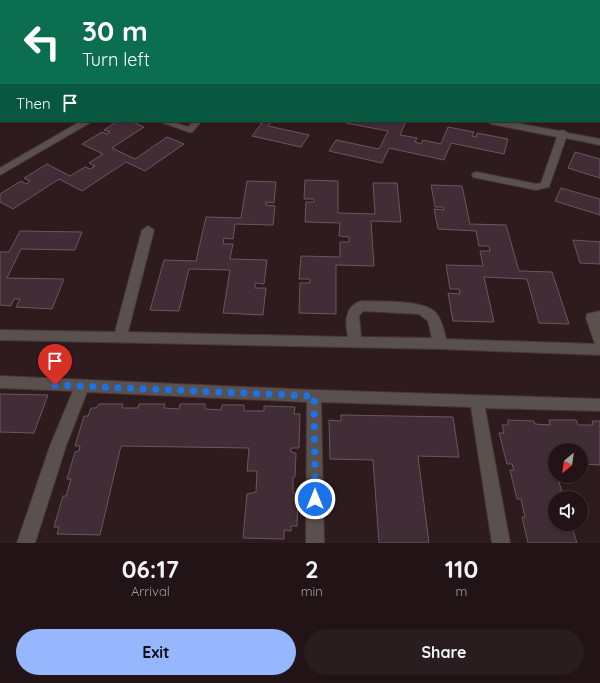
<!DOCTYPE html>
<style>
:root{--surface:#221416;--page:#2a1d1f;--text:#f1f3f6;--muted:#a29ea1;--line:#3f3335;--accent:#96b6fd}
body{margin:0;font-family:Quicksand,sans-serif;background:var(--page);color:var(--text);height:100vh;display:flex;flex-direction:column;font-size:15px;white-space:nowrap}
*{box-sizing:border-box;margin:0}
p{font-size:13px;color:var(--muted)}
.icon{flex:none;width:22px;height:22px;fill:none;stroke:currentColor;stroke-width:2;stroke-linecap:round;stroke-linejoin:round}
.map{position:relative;height:543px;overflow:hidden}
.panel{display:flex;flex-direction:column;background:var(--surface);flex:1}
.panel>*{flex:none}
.top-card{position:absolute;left:0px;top:0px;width:600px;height:122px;box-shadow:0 2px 6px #0003,0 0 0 1px var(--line);background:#0b6e4f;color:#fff;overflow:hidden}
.needle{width:26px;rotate:209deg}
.buttons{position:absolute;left:548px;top:443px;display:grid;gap:8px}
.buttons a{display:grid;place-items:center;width:40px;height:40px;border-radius:50%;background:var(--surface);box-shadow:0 2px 6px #0003,0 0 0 1px var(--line);font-size:20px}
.pin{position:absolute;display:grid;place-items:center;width:34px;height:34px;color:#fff;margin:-41px -17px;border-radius:50% 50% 50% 0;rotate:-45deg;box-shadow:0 0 4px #0007}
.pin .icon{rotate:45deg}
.me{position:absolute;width:44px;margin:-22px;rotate:0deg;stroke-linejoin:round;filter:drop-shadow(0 0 3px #0008)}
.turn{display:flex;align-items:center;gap:14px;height:84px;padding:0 16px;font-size:18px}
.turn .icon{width:52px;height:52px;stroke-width:2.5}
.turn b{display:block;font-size:28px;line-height:34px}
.then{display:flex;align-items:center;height:38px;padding:0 16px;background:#0003;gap:8px;font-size:15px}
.eta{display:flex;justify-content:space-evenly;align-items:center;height:68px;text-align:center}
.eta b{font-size:24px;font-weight:700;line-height:28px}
.primary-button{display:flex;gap:8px;margin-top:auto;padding:8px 16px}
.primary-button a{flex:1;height:46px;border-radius:24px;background:var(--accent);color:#111;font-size:16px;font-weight:700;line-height:46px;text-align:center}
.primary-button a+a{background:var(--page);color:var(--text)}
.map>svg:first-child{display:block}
</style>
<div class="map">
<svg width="600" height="543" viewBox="0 0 600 543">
<rect width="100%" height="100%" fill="#2e1b1e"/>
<!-- building -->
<g fill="#402d36" stroke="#6a565f">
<polygon points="26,0 77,0 24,1"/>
<polygon points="118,121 131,121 144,127 112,148 135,159 167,137 184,144 145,171 126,162 82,191 59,179 13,209 0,202 0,194 21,181 26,184 30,181 24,178 47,164 70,176 85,167 90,169 95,166 89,163 103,154 82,144 102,132 107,134 110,132 104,130"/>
<polygon points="254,121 272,121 268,126 309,135 301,147 252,136 262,123"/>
<polygon points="347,121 406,121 400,135 417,138 415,142 421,144 423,140 441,144 448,127 474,132 472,136 476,137 477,133 508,139 504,154 451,143 444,160 389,148 382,163 329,151 336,140 379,149 388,131 346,123"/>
<polygon points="575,152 600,159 600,178 568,168"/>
<polygon points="305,180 338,181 338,213 375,214 373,183 397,183 401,222 371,221 374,266 336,265 336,314 299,313 300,283 310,283 310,279 299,279 301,256 340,257 340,242 349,242 349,237 339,236 340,223 305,222 306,202 314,202 314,199 304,199"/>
<polygon points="247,181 276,182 274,203 266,202 266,205 275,206 273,225 235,224 233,239 224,238 223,244 233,244 230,259 267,260 264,284 255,283 255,288 266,288 263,315 223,313 230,270 189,269 179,311 150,310 164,260 196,261 206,217 241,218"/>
<polygon points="431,185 462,186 470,224 506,225 519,271 552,272 569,324 539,323 527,279 484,277 494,322 453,321 448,293 460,294 459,289 450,289 446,265 483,266 480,251 490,251 489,246 479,246 476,231 438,229 434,209 444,210 443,207 435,207"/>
<polygon points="561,188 600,199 600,215 555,201"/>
<polygon points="20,231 82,232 75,250 21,249 7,278 64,279 52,309 16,307 20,299 14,299 11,306 0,305 0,252 9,252"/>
<polygon points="573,240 600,242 600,264 580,263"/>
<polygon points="0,394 48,395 34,433 0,432"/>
<polygon points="99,404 123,404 122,408 138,408 139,404 165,404 164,408 179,409 180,404 205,404 205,409 221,410 222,405 244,405 244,411 264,411 264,406 295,407 294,414 300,414 299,448 291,448 291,452 296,453 295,477 293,477 293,493 298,493 297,526 291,526 291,531 284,530 284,539 243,538 247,494 256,492 257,471 247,471 249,448 121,446 100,535 57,534 59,527 54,527 63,496 66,496 71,479 67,479 75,452 79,451 80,446 75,446 84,416 88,416 91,408 96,408"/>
<polygon points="341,415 453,417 459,457 418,456 429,543 379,543 373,460 330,459 329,420 341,421"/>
<polygon points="508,420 534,421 535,424 550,425 549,420 576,420 578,425 593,425 592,421 600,421 600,465 581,464 581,450 555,450 555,476 557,476 564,498 555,498 555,524 571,524 577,543 528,543 522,517 525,517 521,499 517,499 510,470 514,470 512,464 507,464 499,433 504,433 502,425 508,425"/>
</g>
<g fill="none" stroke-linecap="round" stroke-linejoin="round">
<defs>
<g id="lane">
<rect x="0" y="13" width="1" height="4"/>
<rect x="0" y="40" width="1" height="4"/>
<polygon points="0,48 1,48 0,53"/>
<rect x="0" y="99" width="1" height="4"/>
<polygon points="158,121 170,121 188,127 192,123 190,121 198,121 200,123 192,132 189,132"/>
</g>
<g id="street">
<rect x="499" y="0" width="13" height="1"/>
<rect x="599" y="15" width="1" height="5"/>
<rect x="0" y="23" width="1" height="4"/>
<rect x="0" y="35" width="1" height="4"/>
<polygon points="81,121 93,121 0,175 0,168"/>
<polygon points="486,121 505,121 559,131 563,130 568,133 600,139 600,145 566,138 549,187 536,190 477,178 473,177 472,175 473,173 477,172 536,184 541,183 557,137 491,124"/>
<path d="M148,226L154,230L128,332L348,337C345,322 344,307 361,301C379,302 424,299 436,313C442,320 444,330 446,339L595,344L586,318L587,314L600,311V355L440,349L0,340V330L115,332L142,230ZM363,311L419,314L428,321L432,338L361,337L359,316Z"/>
<polygon points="0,376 314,390 600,399 600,411 485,408 510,543 492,543 471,407 321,402 324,543 306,543 307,402 87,392 66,446 35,543 17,543 50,446 73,391 0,388"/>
</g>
</defs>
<!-- lane casing -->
<use href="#lane" stroke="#483638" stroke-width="2"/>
<!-- street casing -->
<use href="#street" stroke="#483638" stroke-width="2"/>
<!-- lane -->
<use href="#lane" fill="#5a504e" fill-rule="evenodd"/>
<!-- street -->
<use href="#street" fill="#5a504e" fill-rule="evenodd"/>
</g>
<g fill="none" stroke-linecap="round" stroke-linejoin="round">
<!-- route -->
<polyline stroke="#1a73e8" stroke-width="7" stroke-dasharray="0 12.6" points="55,385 314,396 315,499"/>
</g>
</svg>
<div class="buttons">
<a><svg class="needle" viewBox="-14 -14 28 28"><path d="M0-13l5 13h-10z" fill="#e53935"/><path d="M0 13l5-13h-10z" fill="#a29ea1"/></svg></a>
<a><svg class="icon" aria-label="sound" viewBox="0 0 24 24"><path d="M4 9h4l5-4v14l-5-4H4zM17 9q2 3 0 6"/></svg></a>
</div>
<div class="pin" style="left:55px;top:385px;background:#d93025"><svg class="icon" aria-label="arrive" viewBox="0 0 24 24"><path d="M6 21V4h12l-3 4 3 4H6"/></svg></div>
<svg class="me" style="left:315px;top:499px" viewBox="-20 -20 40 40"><circle r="17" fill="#1a73e8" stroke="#fff" stroke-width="3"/><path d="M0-11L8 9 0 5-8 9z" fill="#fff"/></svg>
<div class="top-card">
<div class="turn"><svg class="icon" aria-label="left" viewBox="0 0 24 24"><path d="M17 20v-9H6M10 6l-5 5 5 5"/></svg><div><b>30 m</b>Turn left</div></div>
<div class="then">Then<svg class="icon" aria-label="arrive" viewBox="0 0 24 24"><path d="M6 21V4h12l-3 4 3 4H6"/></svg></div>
</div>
</div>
<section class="panel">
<div class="eta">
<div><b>06:17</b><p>Arrival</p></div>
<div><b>2</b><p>min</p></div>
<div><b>110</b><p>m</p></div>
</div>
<div class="primary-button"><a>Exit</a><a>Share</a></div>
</section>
